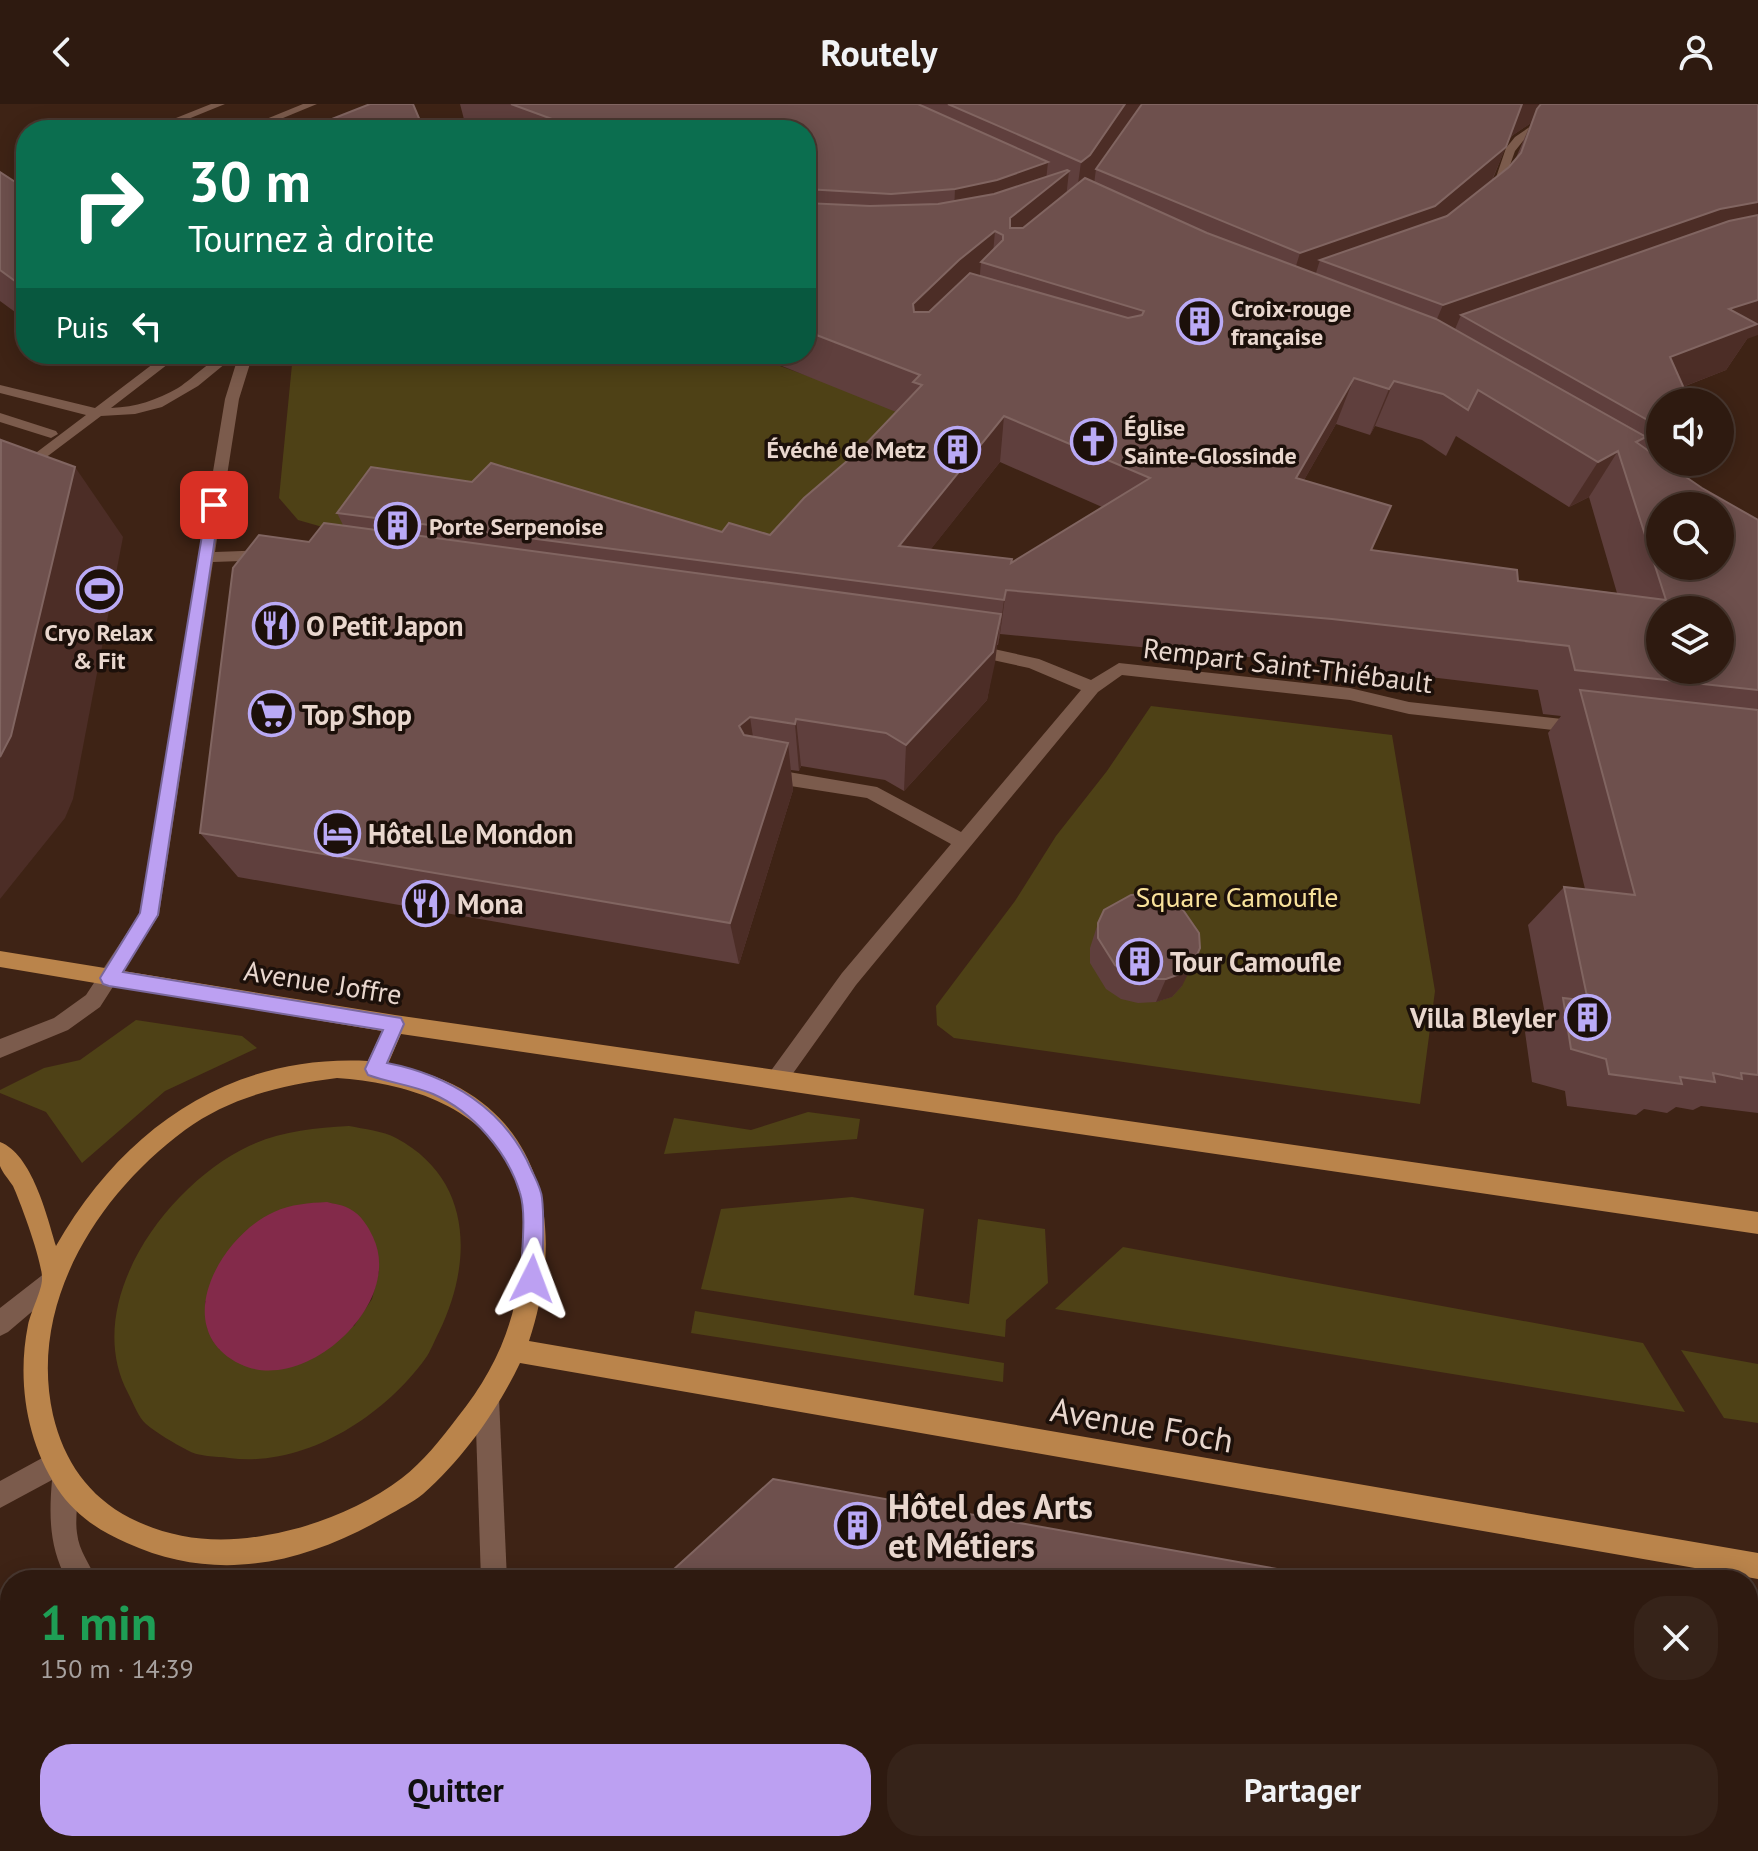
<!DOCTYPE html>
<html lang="fr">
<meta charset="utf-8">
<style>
:root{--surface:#2e1a10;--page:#362319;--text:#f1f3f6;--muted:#a7a19f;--line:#493830;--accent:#bca0f2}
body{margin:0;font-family:"PT Sans",sans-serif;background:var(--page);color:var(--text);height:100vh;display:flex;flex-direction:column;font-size:30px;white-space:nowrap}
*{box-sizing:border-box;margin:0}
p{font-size:26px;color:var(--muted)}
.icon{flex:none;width:44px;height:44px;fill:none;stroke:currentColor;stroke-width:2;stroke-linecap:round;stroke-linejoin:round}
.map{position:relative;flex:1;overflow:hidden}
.panel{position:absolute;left:0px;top:1466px;width:1758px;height:282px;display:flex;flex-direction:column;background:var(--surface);border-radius:32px 32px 0 0;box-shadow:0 4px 20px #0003,0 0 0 2px var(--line)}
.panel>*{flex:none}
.hud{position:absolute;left:16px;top:16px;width:800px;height:244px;border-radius:32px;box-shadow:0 4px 20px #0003,0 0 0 2px var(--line);background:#0b6e4f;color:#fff;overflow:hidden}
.buttons{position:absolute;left:1646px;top:284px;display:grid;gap:16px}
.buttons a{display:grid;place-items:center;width:88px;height:88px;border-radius:50%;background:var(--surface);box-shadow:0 4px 20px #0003,0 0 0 2px var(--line);font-size:40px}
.pin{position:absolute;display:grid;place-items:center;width:68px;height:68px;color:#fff;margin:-34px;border-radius:16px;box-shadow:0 4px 12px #0006}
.me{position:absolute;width:88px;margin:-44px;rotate:3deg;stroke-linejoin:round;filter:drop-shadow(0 0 6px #0008)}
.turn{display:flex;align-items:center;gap:28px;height:168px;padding:0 40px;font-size:36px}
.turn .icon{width:104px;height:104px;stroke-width:2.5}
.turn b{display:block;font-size:56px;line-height:68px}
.then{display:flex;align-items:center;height:76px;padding:0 40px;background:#0003;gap:16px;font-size:30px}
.round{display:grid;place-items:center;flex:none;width:84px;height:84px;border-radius:32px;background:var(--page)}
.headline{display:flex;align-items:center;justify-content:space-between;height:136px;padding:0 40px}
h1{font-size:48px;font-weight:700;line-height:60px;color:#1e9e55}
.button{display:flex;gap:16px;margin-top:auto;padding:16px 40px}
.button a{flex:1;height:92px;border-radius:32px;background:var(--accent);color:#111;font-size:32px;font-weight:700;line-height:92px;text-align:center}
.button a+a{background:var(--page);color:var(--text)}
header{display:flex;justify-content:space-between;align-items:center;height:104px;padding:0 40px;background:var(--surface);font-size:36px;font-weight:700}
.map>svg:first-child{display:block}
</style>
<header><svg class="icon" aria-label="back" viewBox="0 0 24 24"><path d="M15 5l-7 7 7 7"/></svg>Routely<svg class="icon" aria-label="person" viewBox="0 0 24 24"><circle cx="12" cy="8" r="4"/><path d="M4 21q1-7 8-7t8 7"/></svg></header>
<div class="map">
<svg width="1758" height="1747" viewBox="0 0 1758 1747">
<rect width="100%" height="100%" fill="#3e2315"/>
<!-- green -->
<g fill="#4e4116" fill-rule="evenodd">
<polygon points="293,250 747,250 922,313 779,477 326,424 298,416 279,394"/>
<polygon points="1151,602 1392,631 1435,887 1420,1000 954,934 937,921 936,902 1015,797 1056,732 1107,667"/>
<polygon points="136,916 242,932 257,944 165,987 82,1059 46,1008 0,989 0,986 44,964 80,956"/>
<polygon points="808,1008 860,1015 857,1035 664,1050 674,1014 751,1026"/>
<path d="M349,1022C364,1025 383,1027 396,1034C473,1075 473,1158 439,1228C434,1237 431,1247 425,1255C382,1314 303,1364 229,1354C216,1352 198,1353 187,1346C174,1339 158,1330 146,1320C138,1313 133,1298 128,1289C80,1198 168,1080 249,1042C281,1027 314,1024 349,1022ZM379,1167L372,1195L354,1222L220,1246L207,1224L205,1197Z"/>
<polygon points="852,1093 924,1105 914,1191 969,1200 978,1115 1045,1125 1048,1179 1006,1216 1005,1233 701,1185 721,1105"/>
<polygon points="1123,1143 1643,1239 1685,1308 1055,1205"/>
<polygon points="695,1207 1004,1259 1003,1278 691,1229"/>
<polygon points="1681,1246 1758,1260 1758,1319 1724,1314"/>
</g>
<!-- water -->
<path fill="#832a4a" d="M327,1098C334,1100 344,1101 350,1105C361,1111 368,1122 373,1133C405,1199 305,1292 240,1260C168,1225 220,1132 274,1108C291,1100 309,1099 327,1098Z"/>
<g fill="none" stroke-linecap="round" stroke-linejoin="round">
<!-- minor -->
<g fill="#7b5b4c" fill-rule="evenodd">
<polygon points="211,0 225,0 161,26 146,26"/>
<polygon points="303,0 317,0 254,26 239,26"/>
<polygon points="1563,0 1575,0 1523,37 1515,47 1499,92 1489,94 1506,44 1515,33"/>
<path d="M166,250H181L111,304C136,303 157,296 178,284C197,272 213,250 237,250L198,282L162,303L135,310L101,312L0,388V376L86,311L0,289V281L95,304Z"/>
<polygon points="239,250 253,250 239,295 215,448 269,446 277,451 269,456 213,458 159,811 100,903 68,926 0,954 0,935 54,914 86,891 140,809 225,295"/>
<polygon points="0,309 56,327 58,330 51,334 0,318"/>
<polygon points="971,540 1039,555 1091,576 1119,559 1350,584 1409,598 1580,617 1589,623 1580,629 1409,610 1350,596 1122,571 1098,588 856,881 784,982 777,985 770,982 766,975 770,968 842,869 951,740 867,694 765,678 756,671 765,664 877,683 961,728 1081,586 1029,564 965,550 963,546"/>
<polygon points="54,1162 62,1166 66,1174 62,1182 8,1228 0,1232 0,1204"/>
<polygon points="487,1282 496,1285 499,1294 507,1476 481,1476 475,1294 478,1285"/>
<path d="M55,1347L64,1351L67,1363L74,1366C82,1385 74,1409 77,1429C79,1448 90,1459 96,1476H67C49,1443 49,1412 52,1376L0,1404V1377Z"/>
<polygon points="573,1738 604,1738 608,1747 577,1747"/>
</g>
<!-- major -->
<path fill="#ba844b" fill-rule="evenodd" d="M0,847L395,911L1758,1108V1130L401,930L388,960C535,985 572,1107 529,1237L1758,1449V1475L520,1259C497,1307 463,1355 423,1390C412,1399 399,1405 387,1412C304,1460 217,1480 127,1439C99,1427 74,1410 57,1384C26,1336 17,1276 28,1221C31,1207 42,1186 42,1175C43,1159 20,1097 13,1082C9,1076 2,1068 0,1062C0,1055 0,1045 0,1038C32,1050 47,1112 56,1142C123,1025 229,950 368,957L382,927L0,863ZM337,974C414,979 502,1008 521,1094C525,1113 523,1133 521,1153C518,1215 496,1266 457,1314C441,1335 423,1358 402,1374C364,1403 314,1423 267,1431C219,1440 174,1436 130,1414C88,1392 64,1357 53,1311C28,1200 97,1091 185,1026C230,993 282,981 337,974Z"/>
</g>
<!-- wall -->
<g fill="#5f3f3d" fill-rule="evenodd">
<path d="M460,0H1758L1747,235L1726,266L1683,283L1660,298V358L1702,384L1758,416V1009L1701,1002L1693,1006L1676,1003L1667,1009L1644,1005L1636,1011L1567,1002L1565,987L1532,978L1525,928L1545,910L1528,821L1564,783L1585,785L1548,629L1561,612L1543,610L1538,586L1312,559L1000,530L998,541H997L987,596L904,687L885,676L801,662L799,667L791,666L793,686L739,860L238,773L200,729L309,438L343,421L337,409L770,431L861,345L896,308L772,258L747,250H806V26H475L466,23ZM1531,19L1515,56L1509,63L1492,77L1508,37L1513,31ZM1336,320L1370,331L1375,322L1422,336L1446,352L1456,332L1569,403L1589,393L1617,489L1518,477L1371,446L1304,376ZM1000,358L1102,403L1011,459L930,446Z"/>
<polygon points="0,68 26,85 26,216 0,197"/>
<polygon points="1098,819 1182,882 1172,893 1156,898 1138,899 1121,895 1106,885 1090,859 1090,844"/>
<polygon points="0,1640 10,1643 10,1738 478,1738 483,1747 0,1747"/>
<polygon points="1361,1738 1748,1738 1758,1747 1361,1747"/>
</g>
<!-- shaded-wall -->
<g fill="#4c2d26">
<polygon points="1125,0 1147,0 1096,65 1094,80 1075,102 1081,58"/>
<polygon points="1522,0 1558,0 1537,5 1531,19 1513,31 1502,45"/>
<polygon points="1506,43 1487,87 1417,146 1320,156 1311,185 1286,194 1300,149"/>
<polygon points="1048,58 1045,86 1069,67 1064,112 1006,159 1010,115 953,130 955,85"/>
<polygon points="1758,98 1758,137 1461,211 1450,237 1423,247 1443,201 1720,105"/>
<polygon points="995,127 992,161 981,158 979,182 912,246 913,200 959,156"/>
<polygon points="1758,196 1758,231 1747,235 1726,266 1641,299 1670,253 1729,205"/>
<polygon points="1354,274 1336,320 1279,420 1296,374"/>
<polygon points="1394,277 1375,322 1370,331 1389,285"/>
<polygon points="1004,312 1000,358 901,483 899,442"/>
<polygon points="1660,327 1660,355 1632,370"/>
<polygon points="1618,347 1589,393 1569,403 1598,358"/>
<polygon points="75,363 123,433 73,695 65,714 0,795 0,653"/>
<polygon points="1006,486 1000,530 998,541 1004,496"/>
<polygon points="1001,510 995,559 987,596 904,687 906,641"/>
<polygon points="750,613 757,660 739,622"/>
<polygon points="796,615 801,662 799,667 795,620"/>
<polygon points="788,639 793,686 739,860 730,819"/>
<polygon points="1194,858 1182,882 1172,893 1156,898 1166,875"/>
<polygon points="404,1738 478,1738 483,1747 409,1747"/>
</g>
<!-- building -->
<g fill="#6e504d" stroke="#816561" stroke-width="2" fill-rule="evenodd">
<polygon points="370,0 413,0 424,26 304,26"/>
<polygon points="511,0 918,0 1048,58 997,76 955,85 891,90 806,85 806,26 582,26"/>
<polygon points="948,0 1125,0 1090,51 1081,58"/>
<polygon points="1142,0 1522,0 1506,43 1435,102 1300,149 1096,65"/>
<polygon points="1541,0 1758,0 1758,98 1720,105 1443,201 1320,156 1447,112 1509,63 1521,49 1537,5"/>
<path d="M1067,66L1069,67L1010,114V124H1023L1085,74L1207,129L1436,215L1646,333L1636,338L1660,355V358H1664L1702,384L1758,416V586L1575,566L1569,542L1332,515L1006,486L1004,496L337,409L371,363L472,378L491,359L722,428L729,419L770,431L804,394L861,345L922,281L913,278L920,271L806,227V99L870,102L938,100L994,90ZM995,127L1003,131V136L981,158L1144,207L1142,211L1128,214L970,169L929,208H914L913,200L959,156ZM1354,274L1389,285L1394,277L1443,290L1468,306L1478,286L1598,358L1618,347L1666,496L1518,477L1517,466L1371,446L1391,402L1296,374ZM1004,312L1150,374L1011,459L1012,455L899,442ZM1660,402H1720V462H1660ZM1660,506H1720V566H1660Z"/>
<polygon points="0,68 26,85 26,185 0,166"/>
<polygon points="1758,111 1758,196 1729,205 1757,220 1670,253 1690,298 1660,298 1660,323 1461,211 1729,117"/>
<polygon points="1,336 75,363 11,632 0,653"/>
<polygon points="324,419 1001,510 993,548 906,641 886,629 796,615 795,620 750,613 739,622 744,631 788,639 730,819 200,729 233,464 259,431 309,438"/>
<polygon points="1580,586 1758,606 1758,971 1741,969 1742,975 1713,969 1715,978 1680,973 1682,980 1609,970 1606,955 1571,945 1563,894 1588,897 1564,783 1635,791"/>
<polygon points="1149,790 1166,794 1181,803 1199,829 1200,844 1194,858 1183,869 1166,875 1148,875 1131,871 1115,861 1098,834 1098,819 1104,806 1131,791"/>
<polygon points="773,1375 1339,1476 662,1476"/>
<polygon points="1748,1549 1758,1551 1758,1747 1734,1747 1725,1738 1748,1738"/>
<polygon points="0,1691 10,1693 10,1738 171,1738 204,1747 0,1747"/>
<polygon points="356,1738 404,1738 409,1747 346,1747"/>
<polygon points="802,1738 1307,1738 1308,1747 808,1747"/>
<polygon points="1426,1738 1669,1738 1670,1747 1426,1747"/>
</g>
<!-- route -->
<path fill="#bca0f2" stroke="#7a689d" stroke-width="2" d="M214,396L220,401L158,811L123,868L401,914L404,920L387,959C449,971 505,1005 531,1065C535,1074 541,1084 542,1094C545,1120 542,1148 543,1175L540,1182L532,1185L524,1182L521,1175C521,1151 527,1111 520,1089C508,1048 472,1007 433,990C412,981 390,979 368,971L365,965L383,926L109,882L103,880L100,874L140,809L207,401Z"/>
<!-- icons -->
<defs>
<symbol id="building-ring" viewBox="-11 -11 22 22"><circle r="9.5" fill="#1c100a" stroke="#baaaf6" stroke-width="1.5"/><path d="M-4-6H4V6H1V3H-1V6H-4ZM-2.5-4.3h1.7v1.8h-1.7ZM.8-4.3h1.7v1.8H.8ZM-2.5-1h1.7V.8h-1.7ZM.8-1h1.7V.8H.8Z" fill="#baaaf6"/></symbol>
<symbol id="church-ring" viewBox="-11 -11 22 22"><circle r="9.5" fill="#1c100a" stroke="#baaaf6" stroke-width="1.5"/><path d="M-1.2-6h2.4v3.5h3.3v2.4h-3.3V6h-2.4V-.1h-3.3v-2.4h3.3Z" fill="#baaaf6"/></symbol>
<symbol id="stadium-ring" viewBox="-11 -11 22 22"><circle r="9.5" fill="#1c100a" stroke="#baaaf6" stroke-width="1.5"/><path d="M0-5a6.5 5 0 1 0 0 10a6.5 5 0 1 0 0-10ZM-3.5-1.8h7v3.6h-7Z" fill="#baaaf6"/></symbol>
<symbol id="restaurant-ring" viewBox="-11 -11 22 22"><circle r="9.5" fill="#1c100a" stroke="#baaaf6" stroke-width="1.5"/><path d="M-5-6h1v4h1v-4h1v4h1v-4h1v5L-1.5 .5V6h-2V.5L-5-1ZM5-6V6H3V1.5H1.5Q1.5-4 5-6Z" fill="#baaaf6"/></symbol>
<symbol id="supermarket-ring" viewBox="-11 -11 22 22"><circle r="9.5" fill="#1c100a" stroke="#baaaf6" stroke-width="1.5"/><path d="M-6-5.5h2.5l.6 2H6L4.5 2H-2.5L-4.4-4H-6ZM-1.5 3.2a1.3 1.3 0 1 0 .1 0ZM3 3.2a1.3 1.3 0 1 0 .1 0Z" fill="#baaaf6"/></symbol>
<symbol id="hotel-ring" viewBox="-11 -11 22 22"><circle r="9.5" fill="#1c100a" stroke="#baaaf6" stroke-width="1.5"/><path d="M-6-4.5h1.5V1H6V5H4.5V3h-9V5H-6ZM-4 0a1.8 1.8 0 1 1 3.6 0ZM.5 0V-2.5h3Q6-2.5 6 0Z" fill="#baaaf6"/></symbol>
</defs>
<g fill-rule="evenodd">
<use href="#building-ring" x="1174" y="192" width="51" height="51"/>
<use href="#church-ring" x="1068" y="312" width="51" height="51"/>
<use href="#building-ring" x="932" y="320" width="51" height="51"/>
<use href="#building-ring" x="372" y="396" width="51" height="51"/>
<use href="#stadium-ring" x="74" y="460" width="51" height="51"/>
<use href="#restaurant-ring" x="250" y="496" width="51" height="51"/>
<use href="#supermarket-ring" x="246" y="584" width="51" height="51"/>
<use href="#hotel-ring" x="312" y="704" width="51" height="51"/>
<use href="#restaurant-ring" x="400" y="774" width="51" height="51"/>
<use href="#building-ring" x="1114" y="832" width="51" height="51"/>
<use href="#building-ring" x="1562" y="888" width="51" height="51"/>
<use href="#building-ring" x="832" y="1396" width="51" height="51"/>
</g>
<g text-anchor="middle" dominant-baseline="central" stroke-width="7" stroke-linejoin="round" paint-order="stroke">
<!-- far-poi labels -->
<g font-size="24" font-weight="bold" fill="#e9d7ce" stroke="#1c100a" text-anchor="start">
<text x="1231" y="204">Croix-rouge<tspan x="1231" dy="28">française</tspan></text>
<text x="1124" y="323">Église<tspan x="1124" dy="28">Sainte-Glossinde</tspan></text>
<text x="926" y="345" text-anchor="end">Évéché de Metz</text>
<text x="429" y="422">Porte Serpenoise</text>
<text x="99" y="528" text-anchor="middle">Cryo Relax<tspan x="99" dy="28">&amp; Fit</tspan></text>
</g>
<!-- poi labels -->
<g font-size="28" font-weight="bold" fill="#e9d7ce" stroke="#1c100a" text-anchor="start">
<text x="306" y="521">O Petit Japon</text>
<text x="302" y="610">Top Shop</text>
<text x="368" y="729">Hôtel Le Mondon</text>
<text x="457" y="799">Mona</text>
<text x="1170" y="857">Tour Camoufle</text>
<text x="1556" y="913" text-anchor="end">Villa Bleyler</text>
</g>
<!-- street labels -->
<g font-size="28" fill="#e9d7ce" stroke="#1c100a">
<text transform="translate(1288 561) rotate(7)">Rempart Saint-Thiébault</text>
<text transform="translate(323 878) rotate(9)">Avenue Joffre</text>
</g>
<!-- park labels -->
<g font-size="28" fill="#f9e29b" stroke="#1c100a">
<text x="1237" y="792">Square Camoufle</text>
</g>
<!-- near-street labels -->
<g font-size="34" fill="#e9d7ce" stroke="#1c100a">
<text transform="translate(1142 1320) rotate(10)">Avenue Foch</text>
</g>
<!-- near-poi labels -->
<g font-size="34" font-weight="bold" fill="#e9d7ce" stroke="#1c100a" text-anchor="start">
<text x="888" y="1402">Hôtel des Arts<tspan x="888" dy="39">et Métiers</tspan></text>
</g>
</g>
</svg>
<div class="buttons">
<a><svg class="icon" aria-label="sound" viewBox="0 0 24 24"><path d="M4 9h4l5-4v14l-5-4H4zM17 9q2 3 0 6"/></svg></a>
<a><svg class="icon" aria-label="search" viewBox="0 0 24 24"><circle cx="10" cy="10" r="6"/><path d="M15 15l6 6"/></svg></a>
<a><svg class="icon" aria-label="layers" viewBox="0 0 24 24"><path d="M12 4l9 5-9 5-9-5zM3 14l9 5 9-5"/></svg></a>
</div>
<div class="pin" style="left:214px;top:401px;background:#d93025"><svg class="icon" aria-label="arrive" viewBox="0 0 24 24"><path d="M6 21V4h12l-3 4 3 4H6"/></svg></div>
<svg class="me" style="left:532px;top:1175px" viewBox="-20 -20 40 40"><path d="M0-17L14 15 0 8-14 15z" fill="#bca0f2" stroke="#fff" stroke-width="4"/></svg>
<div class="hud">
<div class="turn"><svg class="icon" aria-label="right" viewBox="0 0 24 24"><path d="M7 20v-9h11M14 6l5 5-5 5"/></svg><div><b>30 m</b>Tournez à droite</div></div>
<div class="then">Puis<svg class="icon" aria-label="left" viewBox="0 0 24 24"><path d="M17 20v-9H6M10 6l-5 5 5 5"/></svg></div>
</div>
<section class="panel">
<div class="headline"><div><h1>1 min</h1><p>150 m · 14:39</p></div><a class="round"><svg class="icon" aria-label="close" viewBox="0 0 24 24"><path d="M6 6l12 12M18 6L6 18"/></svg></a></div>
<div class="button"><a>Quitter</a><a>Partager</a></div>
</section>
</div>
